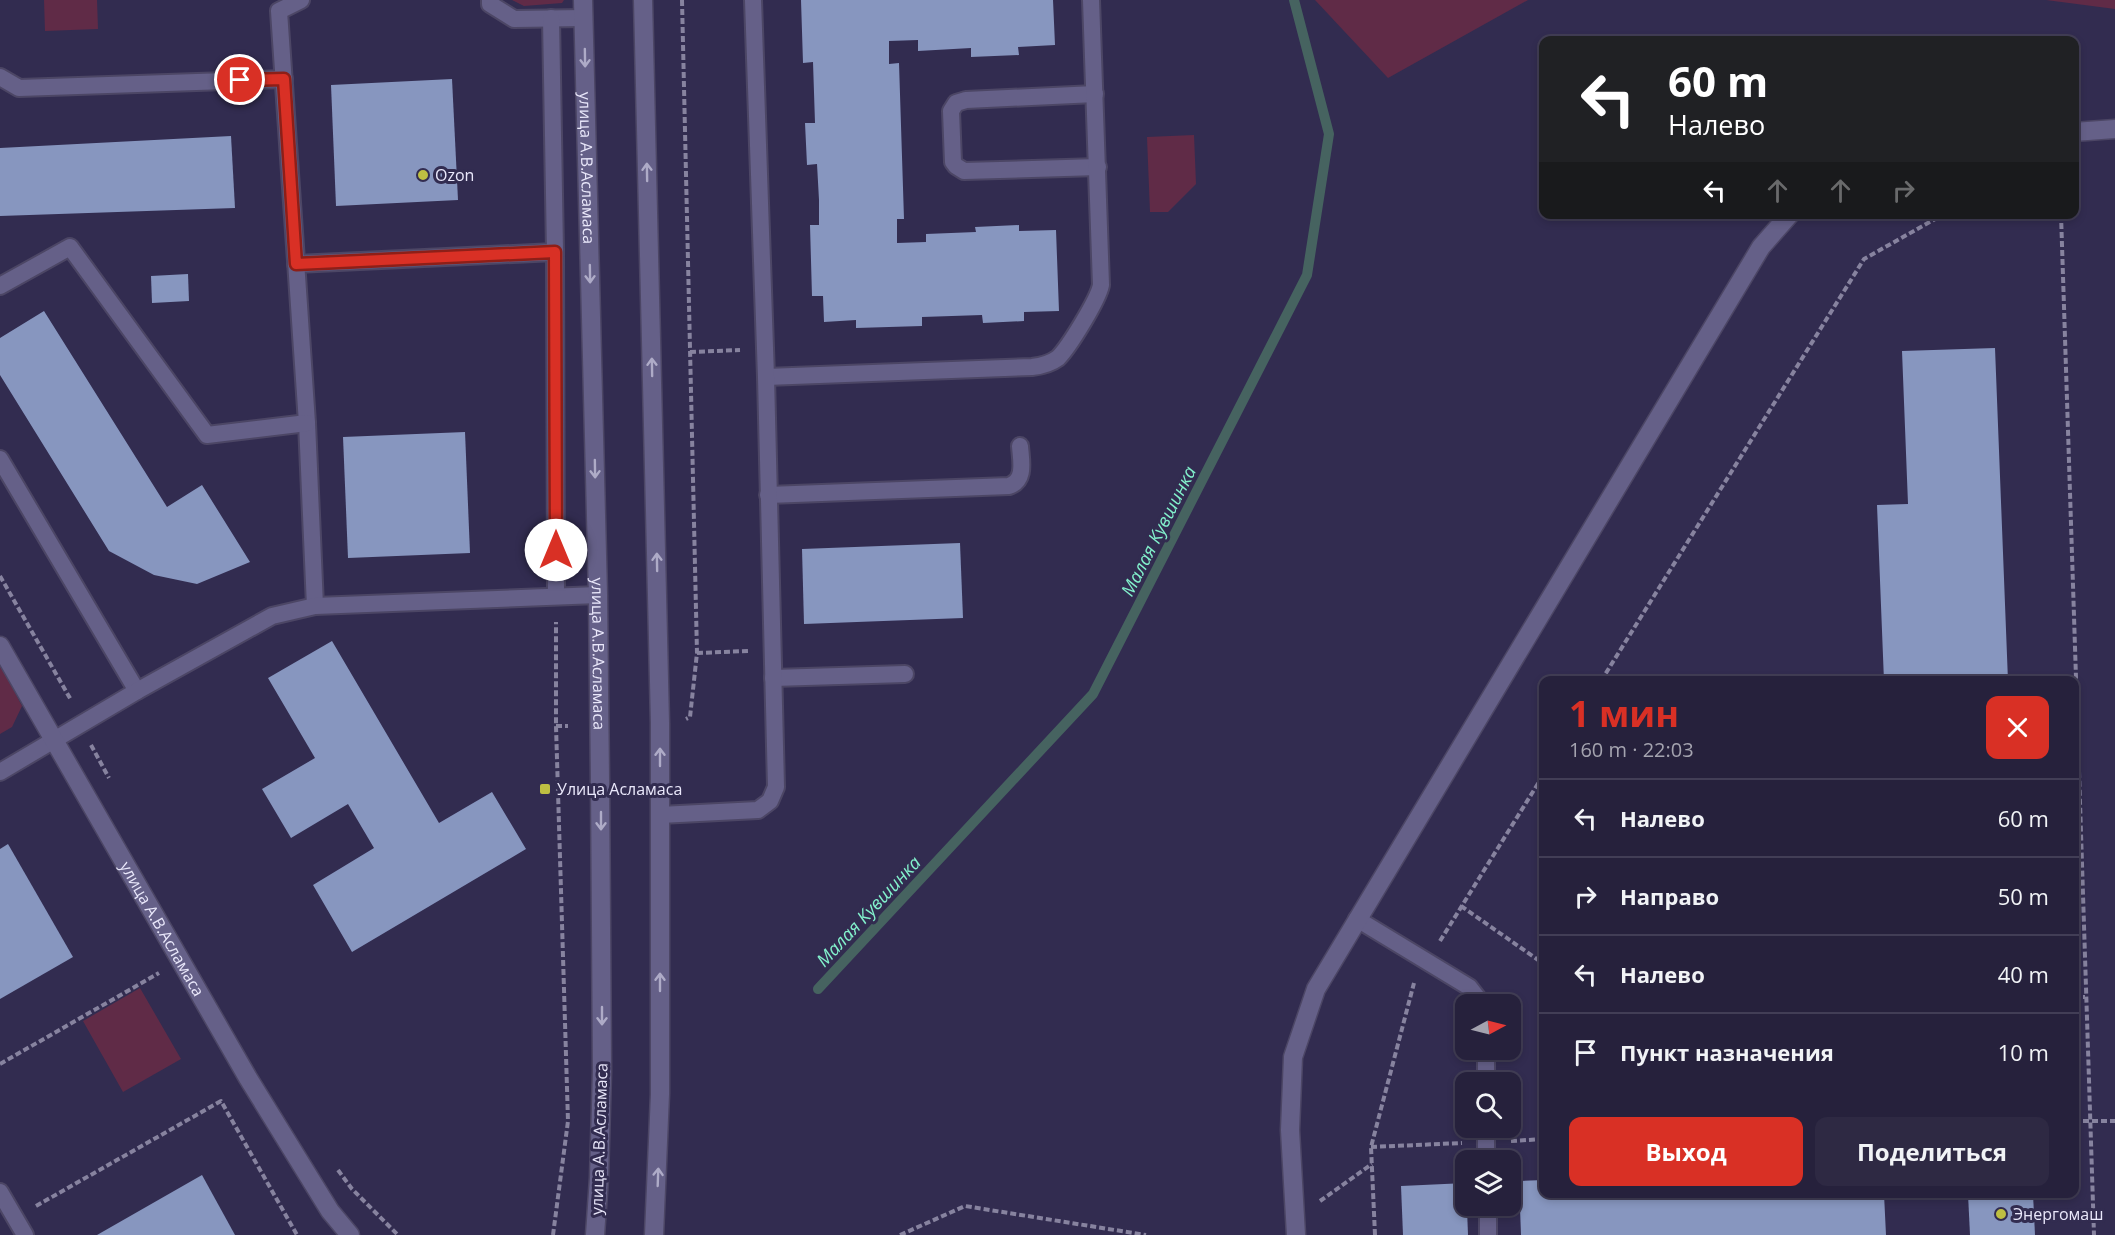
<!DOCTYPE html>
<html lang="ru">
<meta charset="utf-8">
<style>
:root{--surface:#26213c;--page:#2e2943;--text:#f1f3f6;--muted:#a4a3af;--line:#423e56;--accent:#d93025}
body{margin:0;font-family:"Open Sans",sans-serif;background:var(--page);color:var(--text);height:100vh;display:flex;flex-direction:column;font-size:22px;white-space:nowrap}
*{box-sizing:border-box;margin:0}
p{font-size:20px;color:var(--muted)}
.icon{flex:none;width:33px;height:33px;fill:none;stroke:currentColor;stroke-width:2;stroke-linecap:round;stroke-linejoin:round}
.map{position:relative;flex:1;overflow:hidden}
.details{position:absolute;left:1539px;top:676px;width:540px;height:522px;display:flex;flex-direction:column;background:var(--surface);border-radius:12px;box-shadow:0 3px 9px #0003,0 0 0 2px var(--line)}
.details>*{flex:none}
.banner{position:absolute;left:1539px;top:36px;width:540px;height:183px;border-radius:12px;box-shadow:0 3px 9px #0003,0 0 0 2px var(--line);background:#202124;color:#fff;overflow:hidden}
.needle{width:39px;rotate:83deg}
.buttons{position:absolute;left:1455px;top:994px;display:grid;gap:12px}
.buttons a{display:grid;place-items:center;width:66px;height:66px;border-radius:12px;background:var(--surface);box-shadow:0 3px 9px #0003,0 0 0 2px var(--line);font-size:30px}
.pin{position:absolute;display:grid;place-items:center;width:51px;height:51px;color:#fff;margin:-26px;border:3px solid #fff;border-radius:50%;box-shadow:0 2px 6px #0007}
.me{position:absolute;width:66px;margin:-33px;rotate:0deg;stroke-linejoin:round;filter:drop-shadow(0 0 4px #0008)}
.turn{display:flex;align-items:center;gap:21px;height:126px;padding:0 30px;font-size:27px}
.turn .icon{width:78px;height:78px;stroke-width:2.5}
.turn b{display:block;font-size:42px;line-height:51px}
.lanes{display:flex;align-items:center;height:57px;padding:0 30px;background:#0003;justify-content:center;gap:30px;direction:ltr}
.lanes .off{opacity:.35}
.round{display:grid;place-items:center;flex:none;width:63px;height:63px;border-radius:12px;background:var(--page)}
.head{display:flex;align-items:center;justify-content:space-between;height:102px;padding:0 30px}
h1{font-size:36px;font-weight:700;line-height:45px;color:var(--accent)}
.primary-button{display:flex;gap:12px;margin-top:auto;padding:12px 30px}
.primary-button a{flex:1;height:69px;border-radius:12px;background:var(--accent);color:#fff;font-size:24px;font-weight:700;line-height:69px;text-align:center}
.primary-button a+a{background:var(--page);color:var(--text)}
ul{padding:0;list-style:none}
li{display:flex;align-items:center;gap:18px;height:78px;padding:0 30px;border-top:2px solid var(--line)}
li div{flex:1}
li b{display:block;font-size:22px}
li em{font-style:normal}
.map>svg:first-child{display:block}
</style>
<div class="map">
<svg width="2115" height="1235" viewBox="0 0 2115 1235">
<rect width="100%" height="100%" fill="#322c50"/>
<!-- green -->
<g fill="#602b47">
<polygon points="44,0 97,0 98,29 45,31"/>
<polygon points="512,0 564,0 562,3 524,6"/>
<polygon points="1315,0 1528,0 1388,78"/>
<polygon points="2046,0 2115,0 2115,9"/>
<polygon points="1194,135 1196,184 1168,212 1150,212 1147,137"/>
<polygon points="0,664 22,706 12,727 0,734"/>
<polygon points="140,988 181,1059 123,1092 83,1021"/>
</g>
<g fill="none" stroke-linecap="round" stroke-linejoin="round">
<!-- stream -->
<polyline stroke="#466360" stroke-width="10" points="818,989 1093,694 1307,275 1329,134 1294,0"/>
</g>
<!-- building -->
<g fill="#8796bf">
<polygon points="801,0 1053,0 1055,45 1018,47 1019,55 971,57 971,48 918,51 918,40 889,41 889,64 899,63 904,219 897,219 897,243 926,242 926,234 976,232 975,227 1019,225 1019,231 1056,230 1059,311 1024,312 1024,321 983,323 982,315 922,317 922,326 856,328 856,320 824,322 823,296 812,296 810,225 819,225 819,200 817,164 807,165 805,123 815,123 813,62 803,63"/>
<polygon points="452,79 458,200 336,206 331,85"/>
<polygon points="231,136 235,208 0,216 0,148"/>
<polygon points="188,274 189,301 152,303 151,276"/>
<polygon points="44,311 167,507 202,485 250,562 197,584 154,575 109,551 0,375 0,338"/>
<polygon points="1995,348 2008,681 1884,681 1877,505 1908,504 1902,351"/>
<polygon points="465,432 470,553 348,558 343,437"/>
<polygon points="960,543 963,618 804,624 802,549"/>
<polygon points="332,641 439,823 492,792 526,849 352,952 313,885 374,848 348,804 291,838 262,789 315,758 268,678"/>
<polygon points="8,844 73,957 0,999 0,849"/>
<polygon points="202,1175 235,1235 97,1235"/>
<polygon points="1544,1180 1544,1194 1884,1194 1886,1235 1521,1235 1519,1181"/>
<polygon points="1466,1183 1468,1235 1403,1235 1401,1186"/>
<polygon points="1968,1194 2033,1194 2035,1235 1970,1235"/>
</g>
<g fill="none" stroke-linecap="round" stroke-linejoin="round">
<defs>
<g id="lane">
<polyline points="301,0 279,11 307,423 315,606"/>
<polyline points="490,0 490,4 514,19 584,18"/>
<polyline points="551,18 555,252 556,596"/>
<polyline points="0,77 19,88 284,79"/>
<polyline points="1095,94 966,100 956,103 951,111 953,162 956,166 964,171 1098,167"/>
<polyline points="296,264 555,252"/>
<polyline points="0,286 70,247 207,435 307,423"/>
<path d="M766,377L1032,367C1041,366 1050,364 1058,358C1069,347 1098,300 1101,285L1091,0"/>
<polyline points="0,459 137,691"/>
<path d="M768,495L1009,486C1026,480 1021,461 1020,446"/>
<polyline points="773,678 905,674"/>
<polyline points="0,772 137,691 272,616 315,606 598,595"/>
<polyline points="660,815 758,810 770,801 776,787 766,377 753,0"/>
<polyline points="1357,919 1469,987 1483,1005"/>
<polyline points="1486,1083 1486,1050"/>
<polyline points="1486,1128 1486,1161"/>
<polyline points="0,1192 25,1235"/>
<polyline points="1488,1206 1488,1235"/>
</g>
<g id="street">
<polyline points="2074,132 2115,129"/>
<path id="s1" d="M0,646L248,1078L330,1211L350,1235"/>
<polyline points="1296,1235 1290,1130 1293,1057 1316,989 1761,247 1790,214"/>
</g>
<g id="secondary">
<path id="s2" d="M583,0L598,595L600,780L602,1071L599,1178L595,1235"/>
<polyline points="643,0 660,723 660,1094 654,1235"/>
</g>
</defs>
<!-- lane casing -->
<use href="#lane" stroke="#4c4665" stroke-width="20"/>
<!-- street casing -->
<use href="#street" stroke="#4c4665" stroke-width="21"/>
<!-- secondary casing -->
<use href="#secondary" stroke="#4c4665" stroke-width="21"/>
<!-- path -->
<g stroke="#87839f" stroke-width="4" stroke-dasharray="6 3" stroke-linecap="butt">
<polyline points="682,0 697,653 690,717 686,719"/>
<polyline points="2061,214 2094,1235"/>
<polyline points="690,352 740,350"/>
<polyline points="0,576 71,700"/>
<polyline points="697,653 748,651"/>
<polyline points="1601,681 1864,259 1944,214"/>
<polyline points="556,726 568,726"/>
<polyline points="91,745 109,778"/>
<polyline points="1461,906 1544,964"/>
<polyline points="1440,941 1544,774"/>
<polyline points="2074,997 2085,997"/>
<polyline points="0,1064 159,973"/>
<polyline points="2074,1121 2115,1121"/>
<polyline points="1511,1141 1544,1139"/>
<polyline points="1371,1147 1462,1143"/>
<polyline points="338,1170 352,1189 398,1235"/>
<polyline points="1320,1201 1372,1164"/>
<polyline points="36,1206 221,1101 297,1235"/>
<polyline points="553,1235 568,1121 556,726 556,622"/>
<polyline points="900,1235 965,1206 1146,1235"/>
<polyline points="1375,1235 1371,1147 1414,983"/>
</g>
<!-- lane -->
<use href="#lane" stroke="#656088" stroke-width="16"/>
<!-- street -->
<use href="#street" stroke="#656088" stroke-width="18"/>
<!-- secondary -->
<use href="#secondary" stroke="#656088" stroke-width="18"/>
</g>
<!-- one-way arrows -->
<defs><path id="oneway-shaft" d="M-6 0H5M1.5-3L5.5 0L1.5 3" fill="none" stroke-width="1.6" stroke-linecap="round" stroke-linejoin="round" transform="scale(1.5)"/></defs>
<g stroke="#aeabc7">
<use href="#oneway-shaft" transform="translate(585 58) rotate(89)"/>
<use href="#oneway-shaft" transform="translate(647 172) rotate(-91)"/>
<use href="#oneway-shaft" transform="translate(590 274) rotate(89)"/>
<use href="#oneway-shaft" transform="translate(652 367) rotate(-91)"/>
<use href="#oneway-shaft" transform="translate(595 469) rotate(89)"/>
<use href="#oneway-shaft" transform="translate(657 562) rotate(-91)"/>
<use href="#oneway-shaft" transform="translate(660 757) rotate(-90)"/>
<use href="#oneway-shaft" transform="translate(601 821) rotate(90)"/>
<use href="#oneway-shaft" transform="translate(660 982) rotate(-90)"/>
<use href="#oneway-shaft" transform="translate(602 1016) rotate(90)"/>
<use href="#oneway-shaft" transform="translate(658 1177) rotate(-88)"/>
</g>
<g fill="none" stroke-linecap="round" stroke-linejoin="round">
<defs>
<polyline id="route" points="240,80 284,79 296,264 555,252 556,550"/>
</defs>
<!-- route casing -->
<use href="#route" stroke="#8d1f18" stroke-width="15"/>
<!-- route -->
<use href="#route" stroke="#d93025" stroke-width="10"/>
</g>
<!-- markers -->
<g fill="#bebf42" stroke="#322c50" stroke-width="2">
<circle cx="423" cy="175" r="6"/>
<rect x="539" y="783" width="12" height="12" rx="3"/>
<circle cx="2001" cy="1214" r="6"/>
</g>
<g text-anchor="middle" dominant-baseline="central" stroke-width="6" stroke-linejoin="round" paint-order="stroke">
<!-- street labels -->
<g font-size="16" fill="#eae8fb" stroke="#322c50">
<text stroke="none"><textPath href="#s2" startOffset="168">улица А.В.Асламаса</textPath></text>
<text stroke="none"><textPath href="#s2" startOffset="654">улица А.В.Асламаса</textPath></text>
<text stroke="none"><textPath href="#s1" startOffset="326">улица А.В.Асламаса</textPath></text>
<text transform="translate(599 1139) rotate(-88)">улица А.В.Асламаса</text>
</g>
<!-- poi labels -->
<g font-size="16" fill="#eae8fb" stroke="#322c50" text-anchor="start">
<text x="435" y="175">Ozon</text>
<text x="557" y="789">Улица Асламаса</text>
<text x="2013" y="1214">Энергомаш</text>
</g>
<!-- water labels -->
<g font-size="18" font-style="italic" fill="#83f2cd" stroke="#322c50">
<text transform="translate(1158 531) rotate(-63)">Малая Кувшинка</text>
<text transform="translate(868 911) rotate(-47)">Малая Кувшинка</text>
</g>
</g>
</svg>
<div class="buttons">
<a><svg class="needle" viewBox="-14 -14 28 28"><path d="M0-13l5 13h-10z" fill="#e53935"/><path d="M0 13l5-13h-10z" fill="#a4a3af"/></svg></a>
<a><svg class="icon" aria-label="search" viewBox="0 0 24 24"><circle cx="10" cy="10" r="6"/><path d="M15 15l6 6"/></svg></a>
<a><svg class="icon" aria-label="layers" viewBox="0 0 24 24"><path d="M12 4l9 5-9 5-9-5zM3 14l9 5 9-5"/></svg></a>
</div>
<div class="pin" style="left:240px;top:80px;background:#d93025"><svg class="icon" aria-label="arrive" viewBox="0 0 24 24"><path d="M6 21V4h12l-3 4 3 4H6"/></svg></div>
<svg class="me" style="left:556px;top:550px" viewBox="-20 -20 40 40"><circle r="19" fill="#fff"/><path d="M0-13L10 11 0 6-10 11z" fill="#d93025"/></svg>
<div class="banner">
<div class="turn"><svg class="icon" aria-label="left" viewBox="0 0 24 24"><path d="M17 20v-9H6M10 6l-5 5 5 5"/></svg><div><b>60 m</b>Налево</div></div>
<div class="lanes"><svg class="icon" aria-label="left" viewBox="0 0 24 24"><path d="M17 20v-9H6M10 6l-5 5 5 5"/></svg><svg class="icon off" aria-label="ahead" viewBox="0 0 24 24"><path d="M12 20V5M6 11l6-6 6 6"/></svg><svg class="icon off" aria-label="ahead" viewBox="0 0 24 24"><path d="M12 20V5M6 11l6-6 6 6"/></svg><svg class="icon off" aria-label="right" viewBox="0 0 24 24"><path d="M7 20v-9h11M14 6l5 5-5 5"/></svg></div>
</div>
<section class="details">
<div class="head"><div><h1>1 мин</h1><p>160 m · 22:03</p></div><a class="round" style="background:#d93025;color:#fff"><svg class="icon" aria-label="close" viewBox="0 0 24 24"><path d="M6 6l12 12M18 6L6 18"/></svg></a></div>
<ul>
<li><svg class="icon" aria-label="left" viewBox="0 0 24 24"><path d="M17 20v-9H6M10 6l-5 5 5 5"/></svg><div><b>Налево</b></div><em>60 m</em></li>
<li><svg class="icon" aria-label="right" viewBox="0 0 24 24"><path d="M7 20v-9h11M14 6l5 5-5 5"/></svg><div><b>Направо</b></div><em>50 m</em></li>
<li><svg class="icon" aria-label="left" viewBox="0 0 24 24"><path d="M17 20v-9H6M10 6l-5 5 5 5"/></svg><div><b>Налево</b></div><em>40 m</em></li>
<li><svg class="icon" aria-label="arrive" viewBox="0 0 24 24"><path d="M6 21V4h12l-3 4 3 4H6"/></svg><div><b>Пункт назначения</b></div><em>10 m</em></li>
</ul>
<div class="primary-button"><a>Выход</a><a>Поделиться</a></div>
</section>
</div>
